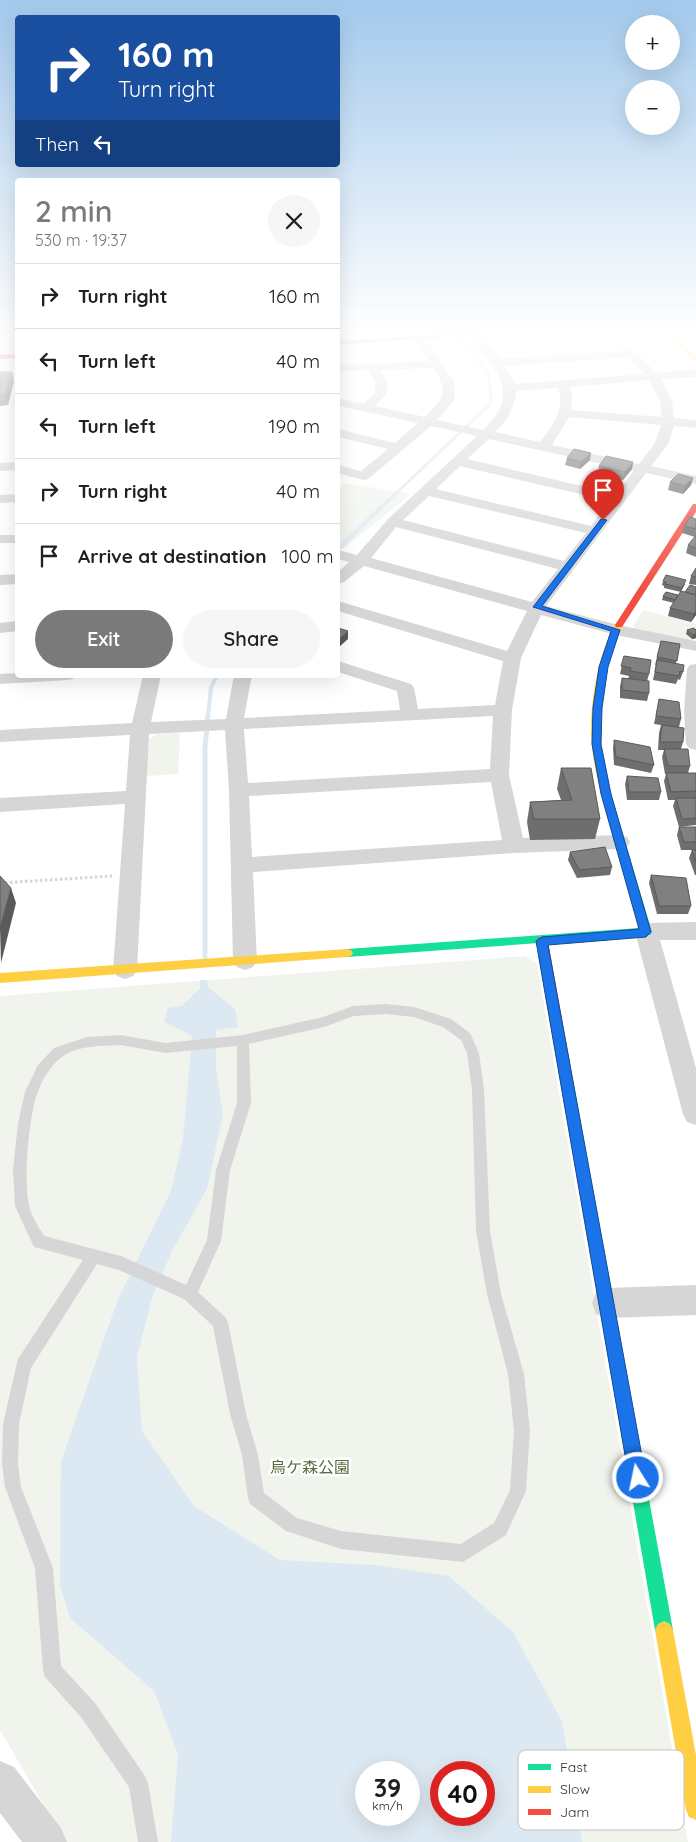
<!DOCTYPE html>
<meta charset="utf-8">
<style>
:root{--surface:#fff;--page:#f6f6f6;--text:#202124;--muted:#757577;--line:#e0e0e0;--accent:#7a7a7a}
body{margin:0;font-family:Quicksand,"Noto Sans JP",sans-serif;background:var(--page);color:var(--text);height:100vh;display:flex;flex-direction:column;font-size:19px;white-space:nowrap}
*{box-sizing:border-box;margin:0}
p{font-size:16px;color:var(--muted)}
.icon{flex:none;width:28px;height:28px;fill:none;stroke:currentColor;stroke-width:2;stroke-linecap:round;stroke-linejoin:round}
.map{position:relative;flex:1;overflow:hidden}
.sheet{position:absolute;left:15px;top:178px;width:325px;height:500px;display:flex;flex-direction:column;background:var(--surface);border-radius:5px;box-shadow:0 5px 20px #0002}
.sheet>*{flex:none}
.hud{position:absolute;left:15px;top:15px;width:325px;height:152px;border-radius:5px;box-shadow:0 5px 20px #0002;background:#1a4fa0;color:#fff;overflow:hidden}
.fabs{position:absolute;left:625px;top:15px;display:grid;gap:10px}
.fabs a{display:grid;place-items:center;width:55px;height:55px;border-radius:50%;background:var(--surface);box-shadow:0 5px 20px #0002;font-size:25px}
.speed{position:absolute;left:355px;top:1761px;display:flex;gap:10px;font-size:25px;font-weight:700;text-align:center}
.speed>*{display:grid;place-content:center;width:65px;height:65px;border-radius:50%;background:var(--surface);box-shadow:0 5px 20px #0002;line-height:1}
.speed small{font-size:12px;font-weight:400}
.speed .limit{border:8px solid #d22;background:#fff;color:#111}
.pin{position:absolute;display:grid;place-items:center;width:42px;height:42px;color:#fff;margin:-51px -21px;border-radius:50% 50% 50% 0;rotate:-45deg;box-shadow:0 0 5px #0007}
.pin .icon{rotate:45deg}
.me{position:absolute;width:55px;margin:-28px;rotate:350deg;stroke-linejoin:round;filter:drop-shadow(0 0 4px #0008)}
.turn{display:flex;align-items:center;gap:18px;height:105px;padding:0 20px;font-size:22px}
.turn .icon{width:65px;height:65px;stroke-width:2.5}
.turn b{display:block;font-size:35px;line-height:42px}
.then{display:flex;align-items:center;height:48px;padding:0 20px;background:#0003;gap:10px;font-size:19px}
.round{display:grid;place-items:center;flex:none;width:52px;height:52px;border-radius:26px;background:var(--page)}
.overview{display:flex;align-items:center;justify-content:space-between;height:85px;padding:0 20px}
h1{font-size:30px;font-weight:600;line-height:38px;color:var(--accent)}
.button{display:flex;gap:10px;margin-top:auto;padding:10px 20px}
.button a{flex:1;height:58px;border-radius:30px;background:var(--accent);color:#fff;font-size:20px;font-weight:600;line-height:58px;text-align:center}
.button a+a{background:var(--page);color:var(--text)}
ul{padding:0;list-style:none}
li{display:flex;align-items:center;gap:15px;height:65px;padding:0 20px;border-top:1px solid var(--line)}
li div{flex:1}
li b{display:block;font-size:19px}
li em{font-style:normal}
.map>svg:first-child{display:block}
</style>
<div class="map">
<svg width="696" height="1842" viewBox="0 0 696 1842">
<rect width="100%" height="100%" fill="#fff"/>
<!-- green -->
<g fill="#f0f4ed" fill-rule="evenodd">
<polygon points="346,483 411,494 343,549 338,548 338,490"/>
<polygon points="643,610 696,624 696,639 690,641 639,632 633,626"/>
<polygon points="180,733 178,774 146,776 148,740 157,734"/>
<path d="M525,956L537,964L688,1842H62L63,1838L0,1730V996ZM366,1772H409V1815H366ZM441,1772H484V1815H441Z"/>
</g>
<!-- water -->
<path fill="#dde9f2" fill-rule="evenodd" d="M200,980H207L208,987L235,1009L238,1027L216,1030V1070L223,1114L207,1189L172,1251L152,1298L137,1357L142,1431L194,1506L280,1560L375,1565L449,1576L513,1632L562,1721L582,1842H171L178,1754L154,1691L70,1618L60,1586L61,1461L118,1299L171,1191L183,1139L192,1036L164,1022L168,1008L182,1006L200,988ZM366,1772H409V1815H366ZM441,1772H484V1815H441Z"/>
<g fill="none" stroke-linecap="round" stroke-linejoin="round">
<!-- stream-far2 -->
<polyline stroke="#dde9f2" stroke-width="3" points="389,500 491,403 489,373 453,333"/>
<!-- stream-far1 -->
<g stroke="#dde9f2" stroke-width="4">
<polyline points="338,549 390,499"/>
<polyline points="208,717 211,688 217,675"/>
</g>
<!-- stream -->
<polyline stroke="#dde9f2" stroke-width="5" points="205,959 205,748 208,715"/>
<!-- path-far1 -->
<g stroke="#d5d5d5" stroke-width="2" stroke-dasharray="1 1" stroke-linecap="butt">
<polyline points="12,344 15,333"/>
<polyline points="12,407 18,389"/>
</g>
<!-- path -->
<polyline stroke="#d5d5d5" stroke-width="3" stroke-dasharray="2.5 2.5" stroke-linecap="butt" points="0,883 112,876"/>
<!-- lane -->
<path fill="#d6d6d6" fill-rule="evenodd" d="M386,1004L414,1007L451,1019L470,1033L479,1053L484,1089L490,1231L501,1294L524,1374L530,1431L526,1491L506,1535L463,1562L341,1549L286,1531L250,1504L248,1498L242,1455L230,1414L213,1326L184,1299L119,1270L97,1264L31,1368L19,1424L18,1464L21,1487L53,1568L61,1666L95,1703L145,1776L148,1783L158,1842H138L129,1787L81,1717L45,1677L43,1670L35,1568L5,1487L2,1464L3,1424L18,1359L83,1260L34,1247L15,1206L13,1170L18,1123L25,1092L38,1065L54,1048L87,1037L121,1035L165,1043L243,1035L323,1017L353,1006ZM386,1014L414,1017L443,1027L461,1040L467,1053L472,1089L476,1231L487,1294L508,1374L514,1431L510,1490L494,1523L461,1544L341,1531L297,1518L264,1493L258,1455L246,1414L228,1322L225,1317L198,1292L221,1241L230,1170L251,1103L249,1044L324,1027L354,1016ZM121,1045L165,1053L237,1046V1103L216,1170L207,1240L186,1285L121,1256L44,1236C39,1227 31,1216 29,1205C23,1180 29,1115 38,1091C43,1078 51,1065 62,1057C76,1045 104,1046 121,1045Z"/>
<!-- street -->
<g fill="#d6d6d6" fill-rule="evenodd">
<path d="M410,333H421L455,383L454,400L437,420L483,430C525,391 492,367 467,333H478L500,359L631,350L635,351L656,373L696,369V377L661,379L672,401L674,418L696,420V428L674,426L668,444L651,466L696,476V484L646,473L546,606L618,625L696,641V651L616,635L541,615L521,658L512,710L509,775L523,838L620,835L627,837L630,842L627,847L620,849L514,853L253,872L257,961L253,967L245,970L237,967L233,961L229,790L225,730L149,734L137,970L133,976L125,979L117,976L113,970L125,804L0,812V798L126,791L130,735L0,742V730L132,723L143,675H161L151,722L226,719L233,680L236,675H254L251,680L244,718L400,710L397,691L338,672V661L411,684L414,688L418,709L495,705L503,661L338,611V601L507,651L527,611L364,566L344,582L338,584V572L349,562L338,559V550L357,555L388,519L477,436L431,426L368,479L363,480L338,473V465L361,471L388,449L338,437V429L395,443L418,423L338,406V398L363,404L374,394L376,383L368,370L338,371V365L428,361ZM628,357L644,374L515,384L505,366ZM433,368C450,393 444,397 425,417L375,406L386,395L388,383L380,370ZM649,380L660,401L662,417L571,410L572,394L569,387ZM558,388C566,409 552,426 540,442L495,432C507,422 515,407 516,391ZM569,417L661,425L655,443L639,464L552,445ZM489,439L634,471L616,494L467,459ZM460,466L610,501L591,526L436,489ZM429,496L586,533L564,561L403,520ZM396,527L558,569L532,602L371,558ZM493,716L490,769L248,783L244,729ZM491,782L502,840L252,857L249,796Z"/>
<polygon points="18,462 18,470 0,471 0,463"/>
<polygon points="18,494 18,502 0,503 0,495"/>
<rect x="0" y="535" width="18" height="8"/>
<polygon points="18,574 18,584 0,585 0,575"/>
<polygon points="18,621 18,631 0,633 0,623"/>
<polygon points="696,664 696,750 689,748 686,744 684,712 687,669 690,665"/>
<polygon points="18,673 18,675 76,675 73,679 67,680 0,684 0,674"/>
<polygon points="696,922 696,940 660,940 696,1068 696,1125 687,1122 683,1114 635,932 638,926 646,923"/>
<polygon points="696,1285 696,1315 607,1318 596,1314 592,1303 596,1292 607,1288"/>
<polygon points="0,1761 14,1767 61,1828 67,1842 22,1842 0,1813"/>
</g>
<!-- fast -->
<g fill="#16e098" fill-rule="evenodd">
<polygon points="611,808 616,811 652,932 650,935 347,957 343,956 341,953 343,950 347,949 639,928 606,811"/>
<polygon points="602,1274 607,1276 609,1281 673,1630 670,1636 664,1639 658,1636 655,1630 595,1281 597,1276"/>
</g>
<!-- slow -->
<g fill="#ffcf43" fill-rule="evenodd">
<polygon points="665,333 671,333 696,357 696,362"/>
<path d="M616,623H619L623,625C605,660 597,707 601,746C603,768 610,790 616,811L611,814L606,811C600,790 594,769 592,747C588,710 597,655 616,623Z"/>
<polygon points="347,949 351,950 353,953 351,956 347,957 0,983 0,973"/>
<polygon points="664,1621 670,1624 673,1630 696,1755 696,1820 689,1817 686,1810 655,1630 658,1624"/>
</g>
<!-- jam -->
<g fill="#f24e42" fill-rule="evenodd">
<polygon points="461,333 494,333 338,345 338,341"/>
<polygon points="18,354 18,358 0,359 0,355"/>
<polygon points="693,504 696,504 696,512 622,627 616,627 615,625"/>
<polygon points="542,937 546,938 548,941 609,1281 607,1286 602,1288 597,1286 595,1281 536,941 538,938"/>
</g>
</g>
<!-- wall -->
<g fill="#6e6e6e">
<polygon points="0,372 12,372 14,381 8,405 0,406"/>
<polygon points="567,458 590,460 580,469 565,465"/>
<polygon points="633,462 632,469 623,480 598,473 599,466"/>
<polygon points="693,478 691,485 683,494 668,490 670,482"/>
<polygon points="696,519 696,557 686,553 688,545 695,537 682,533 684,526"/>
<polygon points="696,568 696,585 689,584 691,576"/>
<polygon points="663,581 685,584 681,592 664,588 664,586 662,585"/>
<polygon points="678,595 677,598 696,615 691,622 668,616 670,608 674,603 662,600 663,596"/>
<polygon points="687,630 696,630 696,638 692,639 686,634"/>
<polygon points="661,641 680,644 676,663 683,672 680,680 678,679 676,684 653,680 656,665 655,665"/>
<polygon points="624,656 649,674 647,681 649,693 647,701 620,698 620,686 622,678 628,679 629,676 620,674"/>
<polygon points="659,699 681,719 679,727 683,742 681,749 690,766 688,773 696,773 696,825 679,827 673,806 675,800 668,800 664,781 666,774 665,774 662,757 664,750 658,750 659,733 661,725 654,724"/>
<polygon points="614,740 654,765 651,773 614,765 613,748"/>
<polygon points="561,768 600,819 595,839 530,840 527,822 530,802 561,800 557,789"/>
<polygon points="627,776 661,792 659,800 627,800 625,784"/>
<polygon points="679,827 696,827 696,850 681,850 677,835"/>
<polygon points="692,850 696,850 696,875 695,875 689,858"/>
<polygon points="570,852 612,867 610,875 577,878 568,860"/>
<polygon points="651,875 691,906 688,914 657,914 649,883"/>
</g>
<!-- shaded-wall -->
<g fill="#5a5a5a">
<polygon points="12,372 14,381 8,405 5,396"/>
<polygon points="591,453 590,460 580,469 581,462"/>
<polygon points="633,462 632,469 623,480 625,472"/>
<polygon points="693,478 691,485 683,494 685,486"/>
<polygon points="696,611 696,615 691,622 694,614"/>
<polygon points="348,631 348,639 338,648 338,640"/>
<polygon points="696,634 696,638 692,639 693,635"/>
<polygon points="11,888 16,903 1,963 0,928"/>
</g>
<!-- building -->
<g fill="#808080" stroke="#5a5a5a">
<polygon points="0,372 12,372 5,396 0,396"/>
<polygon points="574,449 591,453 581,462 567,458"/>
<polygon points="606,456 633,462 625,472 599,466"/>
<polygon points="678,474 693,478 685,486 670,482"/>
<polygon points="690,517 696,519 696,529 684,526"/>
<polygon points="696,535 696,548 688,545"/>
<polygon points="696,568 696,577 691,576"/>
<polygon points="666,575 686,580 682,588 665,584 666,582 663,581"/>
<polygon points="690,585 696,587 696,595 685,592"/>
<polygon points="681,591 696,595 696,611 694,614 670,608"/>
<polygon points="666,592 678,595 675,600 663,596"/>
<polygon points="338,628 348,631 338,640"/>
<polygon points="694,628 696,630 696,634 693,635 687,630"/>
<polygon points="661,641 680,644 677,661 657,657"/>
<polygon points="624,656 651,660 649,674 630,671 631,668 621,666"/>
<polygon points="657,660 684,665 683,672 680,671 679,676 655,672"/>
<polygon points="622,678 649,681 649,693 622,690"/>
<polygon points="659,699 679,702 681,719 656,716"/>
<polygon points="662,725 684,728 683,742 660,742"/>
<polygon points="614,740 650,747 654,765 616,757"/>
<polygon points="664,749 688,749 690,766 668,766"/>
<polygon points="561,768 591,768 600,819 534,819 530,802 572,800"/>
<polygon points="666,773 696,773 696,791 671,792"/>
<polygon points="627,776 658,778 661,792 629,792"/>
<polygon points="676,798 696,798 696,818 682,819"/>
<polygon points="679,827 696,827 696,842 684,842"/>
<polygon points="605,847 612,867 579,870 570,852"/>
<polygon points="692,850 696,850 696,862"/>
<polygon points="651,875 686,878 691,906 659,906"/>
<polygon points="0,876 11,888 0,928"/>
</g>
<!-- sky -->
<linearGradient id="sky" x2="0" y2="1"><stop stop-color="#a3c9ec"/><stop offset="0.56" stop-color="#fff"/><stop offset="1" stop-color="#fff" stop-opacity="0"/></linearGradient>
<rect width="696" height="591" fill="url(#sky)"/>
<!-- route -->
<polygon fill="#1a73e8" stroke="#114b97" points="601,519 607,520 542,606 620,630 608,667 602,708 601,744 611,794 651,932 646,937 548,945 646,1478 644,1484 638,1487 632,1484 629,1478 536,941 542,937 639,929 601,794 592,744 593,708 599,667 611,631 533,607"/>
<g text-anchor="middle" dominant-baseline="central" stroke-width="5" stroke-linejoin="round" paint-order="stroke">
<!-- near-park labels -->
<g font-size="16" fill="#546c40" stroke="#fff">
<text x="310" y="1467">烏ケ森公園</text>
</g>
</g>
<!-- legend -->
<rect x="518" y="1750" width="166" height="80" rx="8" fill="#fff" stroke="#c2c2c2" stroke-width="1"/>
<rect x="528" y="1764" width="23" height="6" fill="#16e098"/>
<rect x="528" y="1786" width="23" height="7" fill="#ffcf43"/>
<rect x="528" y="1809" width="23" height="6" fill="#f24e42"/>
<g font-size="14" fill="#323232">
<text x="560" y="1772">Fast</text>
<text x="560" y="1794">Slow</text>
<text x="560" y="1817">Jam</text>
</g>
</svg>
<div class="fabs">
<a>+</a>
<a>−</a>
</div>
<div class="speed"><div>39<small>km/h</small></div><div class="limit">40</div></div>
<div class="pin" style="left:603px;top:520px;background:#d93025"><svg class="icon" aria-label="arrive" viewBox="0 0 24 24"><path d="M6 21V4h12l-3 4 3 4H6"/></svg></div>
<svg class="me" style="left:638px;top:1478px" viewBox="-20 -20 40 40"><circle r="17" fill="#1a73e8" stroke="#fff" stroke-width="3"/><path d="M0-11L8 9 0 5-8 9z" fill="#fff"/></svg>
<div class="hud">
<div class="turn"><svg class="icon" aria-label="right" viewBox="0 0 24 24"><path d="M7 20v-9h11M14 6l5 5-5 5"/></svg><div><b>160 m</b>Turn right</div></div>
<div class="then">Then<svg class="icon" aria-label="left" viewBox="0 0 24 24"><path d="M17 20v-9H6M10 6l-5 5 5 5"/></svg></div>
</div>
<section class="sheet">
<div class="overview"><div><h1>2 min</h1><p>530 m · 19:37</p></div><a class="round"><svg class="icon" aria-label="close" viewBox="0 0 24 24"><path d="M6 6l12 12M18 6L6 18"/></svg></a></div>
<ul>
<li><svg class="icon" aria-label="right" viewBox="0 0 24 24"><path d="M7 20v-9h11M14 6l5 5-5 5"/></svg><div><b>Turn right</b></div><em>160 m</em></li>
<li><svg class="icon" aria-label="left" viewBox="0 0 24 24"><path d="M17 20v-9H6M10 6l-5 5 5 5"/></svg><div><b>Turn left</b></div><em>40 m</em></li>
<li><svg class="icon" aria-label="left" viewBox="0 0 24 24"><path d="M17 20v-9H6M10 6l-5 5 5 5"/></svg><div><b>Turn left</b></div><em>190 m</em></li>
<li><svg class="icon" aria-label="right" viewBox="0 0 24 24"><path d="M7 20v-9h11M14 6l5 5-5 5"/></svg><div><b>Turn right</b></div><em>40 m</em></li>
<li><svg class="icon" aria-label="arrive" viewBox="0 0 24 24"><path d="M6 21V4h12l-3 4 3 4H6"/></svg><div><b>Arrive at destination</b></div><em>100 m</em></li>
</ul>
<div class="button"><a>Exit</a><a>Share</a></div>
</section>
</div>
